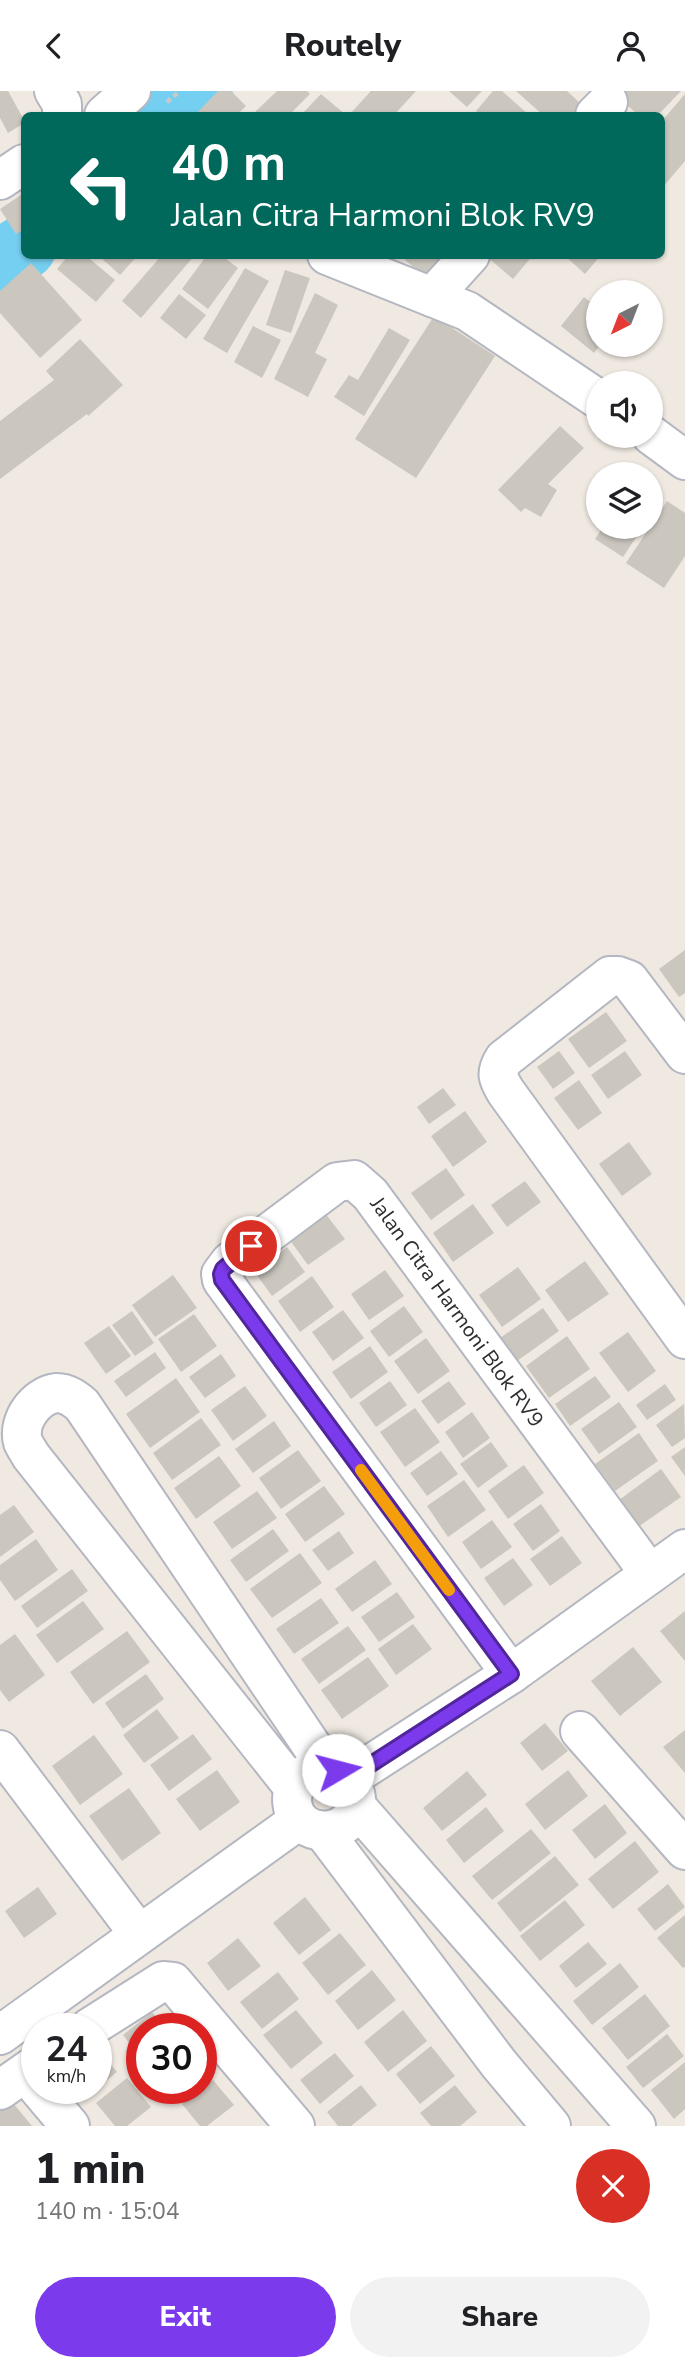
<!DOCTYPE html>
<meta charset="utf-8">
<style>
:root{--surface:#fff;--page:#f2f2f2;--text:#202124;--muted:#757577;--accent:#7c3aed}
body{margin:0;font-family:"Nunito Sans",sans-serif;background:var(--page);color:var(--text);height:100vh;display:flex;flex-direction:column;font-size:26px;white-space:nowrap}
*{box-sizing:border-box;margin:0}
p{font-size:23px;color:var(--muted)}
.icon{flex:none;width:38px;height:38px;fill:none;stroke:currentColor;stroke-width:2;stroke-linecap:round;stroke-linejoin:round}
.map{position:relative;height:2035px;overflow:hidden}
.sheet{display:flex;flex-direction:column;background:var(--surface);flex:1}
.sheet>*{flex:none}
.hud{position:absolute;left:21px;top:21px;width:644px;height:147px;border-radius:10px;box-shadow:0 2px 5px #0004;background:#00695c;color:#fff;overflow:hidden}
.needle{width:46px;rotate:222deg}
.tools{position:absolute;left:586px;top:189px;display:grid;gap:14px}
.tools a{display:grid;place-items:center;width:77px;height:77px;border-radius:50%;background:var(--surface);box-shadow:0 2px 5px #0004;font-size:35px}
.speed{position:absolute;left:21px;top:1922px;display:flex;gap:14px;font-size:35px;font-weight:700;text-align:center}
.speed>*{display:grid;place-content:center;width:91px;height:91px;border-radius:50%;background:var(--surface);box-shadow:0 2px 5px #0004;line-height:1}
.speed small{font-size:18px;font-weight:400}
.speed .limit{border:10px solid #d22;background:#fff;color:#111}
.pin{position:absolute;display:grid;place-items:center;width:60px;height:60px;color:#fff;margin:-30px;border:4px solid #fff;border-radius:50%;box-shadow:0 2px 7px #0007}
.me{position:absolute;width:77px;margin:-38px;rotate:82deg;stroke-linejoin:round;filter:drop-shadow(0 0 5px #0008)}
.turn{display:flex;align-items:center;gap:24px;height:147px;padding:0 35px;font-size:32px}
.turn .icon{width:91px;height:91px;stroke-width:2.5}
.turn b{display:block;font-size:49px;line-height:60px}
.round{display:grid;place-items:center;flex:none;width:74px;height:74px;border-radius:37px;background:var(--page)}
.summary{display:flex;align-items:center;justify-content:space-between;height:119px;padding:0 35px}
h1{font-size:42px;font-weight:800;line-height:52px}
.cta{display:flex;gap:14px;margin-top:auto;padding:14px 35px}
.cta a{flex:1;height:80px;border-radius:42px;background:var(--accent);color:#fff;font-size:28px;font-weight:800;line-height:80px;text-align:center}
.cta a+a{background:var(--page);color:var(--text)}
header{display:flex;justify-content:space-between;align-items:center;height:91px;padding:0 35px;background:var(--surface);font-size:32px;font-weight:800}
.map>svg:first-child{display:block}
</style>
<header><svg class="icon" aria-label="back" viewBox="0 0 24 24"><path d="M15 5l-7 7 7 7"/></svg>Routely<svg class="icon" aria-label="person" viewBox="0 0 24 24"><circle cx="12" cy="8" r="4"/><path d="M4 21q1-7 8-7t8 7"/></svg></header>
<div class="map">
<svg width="685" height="2035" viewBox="0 0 685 2035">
<rect width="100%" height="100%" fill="#efe9e1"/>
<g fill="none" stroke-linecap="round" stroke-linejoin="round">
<!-- river -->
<g stroke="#75cff0" stroke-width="65">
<polyline points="171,24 200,0"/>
<polyline points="0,171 24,156"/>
</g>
</g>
<!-- building -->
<g fill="#cbc7bf">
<polygon points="0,0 8,0 24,29 24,32 8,42 0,27"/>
<polygon points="218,0 231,0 246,15 237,24 195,24"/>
<polygon points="277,0 307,0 310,3 289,24 252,24"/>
<polygon points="371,0 416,0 394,24 349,24"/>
<polygon points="449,0 482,0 467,16"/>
<polygon points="493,0 502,0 529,24 481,24 476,20"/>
<polygon points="516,0 567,0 581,13 571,24 543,24"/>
<polygon points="612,0 681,0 658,24 638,24"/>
<polygon points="321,3 346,24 301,24"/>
<polygon points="685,3 685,70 662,97 662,30"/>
<polygon points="24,102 24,138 16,143 0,118"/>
<polygon points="69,164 85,164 115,189 96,211 57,178"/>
<polygon points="98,164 138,164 120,184"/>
<polygon points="162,164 195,164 141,227 122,210"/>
<polygon points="207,164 221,164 238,177 208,218 182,198"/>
<polygon points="409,164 459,164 433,193 405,169"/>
<polygon points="485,164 533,164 513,188"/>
<polygon points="564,164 601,164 585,183"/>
<polygon points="31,172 82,229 40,267 0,222 0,200"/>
<polygon points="245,177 269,190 227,262 203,248"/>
<polygon points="285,179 310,187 291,242 266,234"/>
<polygon points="315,202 338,214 315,262 327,268 308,306 274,288"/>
<polygon points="179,203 206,224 186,248 160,227"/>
<polygon points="584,206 598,217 598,254 600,254 594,262 561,235"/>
<polygon points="434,225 495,265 416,387 355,348"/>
<polygon points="253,235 281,249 262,287 234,271"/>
<polygon points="389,237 410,249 364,325 334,306 349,284 358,289"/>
<polygon points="80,248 123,294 88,325 87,323 0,388 0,330 54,289 46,280"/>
<polygon points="560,335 584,357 548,393 557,399 541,426 525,417 521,421 498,399"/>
<polygon points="667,410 685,422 685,465 664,497 626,472"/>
<polygon points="603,436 643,436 623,466 595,448"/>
<polygon points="685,859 685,902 679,906 659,878"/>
<polygon points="606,921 627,950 589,977 568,948"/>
<polygon points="559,960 575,982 553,998 537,976"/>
<polygon points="625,960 642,984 608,1008 591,984"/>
<polygon points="579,989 602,1022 578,1039 554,1007"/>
<polygon points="443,997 456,1014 429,1033 417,1016"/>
<polygon points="465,1020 487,1051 453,1076 431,1045"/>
<polygon points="629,1051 652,1083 622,1105 599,1073"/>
<polygon points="446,1077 465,1104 431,1129 411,1102"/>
<polygon points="525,1090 541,1111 507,1136 491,1114"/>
<polygon points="473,1113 494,1142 453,1171 433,1142"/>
<polygon points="325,1122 345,1148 308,1174 289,1148"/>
<polygon points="287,1156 305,1181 272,1205 254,1180"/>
<polygon points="585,1170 609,1203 568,1231 545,1199"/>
<polygon points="518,1176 541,1208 502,1236 479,1204"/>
<polygon points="385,1179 404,1205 369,1229 351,1203"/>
<polygon points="173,1184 197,1217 155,1246 132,1214"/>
<polygon points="312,1185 334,1216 300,1241 278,1210"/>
<polygon points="404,1215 423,1241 389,1266 370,1240"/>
<polygon points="543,1217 559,1240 517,1270 500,1247"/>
<polygon points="343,1219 364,1247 333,1270 312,1241"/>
<polygon points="132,1220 154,1252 135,1265 112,1234"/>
<polygon points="194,1223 217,1255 181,1281 158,1248"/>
<polygon points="109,1235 131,1265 106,1283 84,1252"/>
<polygon points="628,1241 656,1280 628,1301 599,1262"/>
<polygon points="567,1245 590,1278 549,1307 526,1275"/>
<polygon points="426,1247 450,1280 418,1303 394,1270"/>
<polygon points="370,1255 388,1281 351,1308 332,1281"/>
<polygon points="155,1261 166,1277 126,1306 114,1290"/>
<polygon points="221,1263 236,1285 205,1307 189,1286"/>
<polygon points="595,1285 611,1306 570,1335 555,1313"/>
<polygon points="176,1287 200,1321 150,1357 126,1323"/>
<polygon points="390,1290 407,1314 376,1336 359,1312"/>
<polygon points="449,1290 466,1313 438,1333 421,1310"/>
<polygon points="665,1293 676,1309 647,1329 636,1314"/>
<polygon points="245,1295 267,1325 233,1350 211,1319"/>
<polygon points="619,1311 637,1336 599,1363 581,1338"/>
<polygon points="684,1313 685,1347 672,1356 656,1334"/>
<polygon points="415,1317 440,1351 405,1376 380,1341"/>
<polygon points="472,1321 490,1347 463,1367 445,1341"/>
<polygon points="201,1327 221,1354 172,1389 153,1362"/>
<polygon points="274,1330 291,1355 253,1382 235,1358"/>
<polygon points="639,1342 658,1370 615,1400 595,1373"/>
<polygon points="491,1351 508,1375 478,1397 460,1373"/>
<polygon points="685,1356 685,1385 671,1366"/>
<polygon points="298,1359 321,1390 281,1418 259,1387"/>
<polygon points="441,1360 458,1383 427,1405 410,1382"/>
<polygon points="219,1365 241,1395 196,1428 174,1397"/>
<polygon points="524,1374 544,1402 508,1428 488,1400"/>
<polygon points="661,1378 681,1406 638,1436 619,1409"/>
<polygon points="464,1389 486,1419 448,1446 427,1415"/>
<polygon points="324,1395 345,1423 305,1451 285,1423"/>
<polygon points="257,1400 277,1427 232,1458 213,1431"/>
<polygon points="541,1413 560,1440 533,1460 513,1433"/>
<polygon points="14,1414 34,1441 0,1466 0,1424"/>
<polygon points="492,1429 512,1456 481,1478 462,1451"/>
<polygon points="273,1438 289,1460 246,1491 230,1469"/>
<polygon points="339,1440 354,1462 328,1480 312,1459"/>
<polygon points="562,1445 582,1472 550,1495 530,1468"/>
<polygon points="36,1448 58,1479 15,1510 0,1489 0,1474"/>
<polygon points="300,1462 322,1492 272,1527 250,1498"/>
<polygon points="513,1467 533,1494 504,1515 484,1487"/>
<polygon points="375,1469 392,1493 352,1521 335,1498"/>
<polygon points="72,1478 88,1500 37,1537 21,1515"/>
<polygon points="397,1501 415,1526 379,1551 361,1526"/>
<polygon points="321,1507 339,1532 294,1563 276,1538"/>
<polygon points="83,1510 104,1538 57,1572 36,1544"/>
<polygon points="685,1520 685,1570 660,1540"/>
<polygon points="413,1533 432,1558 396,1584 378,1558"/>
<polygon points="348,1535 366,1559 319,1593 301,1568"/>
<polygon points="127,1540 150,1571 93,1613 70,1581"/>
<polygon points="15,1543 45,1584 9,1611 0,1599 0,1554"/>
<polygon points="633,1556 662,1591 620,1625 591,1590"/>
<polygon points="368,1566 389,1595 342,1628 321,1599"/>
<polygon points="146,1583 164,1608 123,1638 105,1612"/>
<polygon points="157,1618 179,1647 144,1672 123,1644"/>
<polygon points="545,1632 568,1660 542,1680 520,1652"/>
<polygon points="685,1639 685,1682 663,1656"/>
<polygon points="193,1643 212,1668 169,1700 150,1674"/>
<polygon points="94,1644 123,1683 80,1714 52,1675"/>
<polygon points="217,1679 240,1711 200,1740 176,1708"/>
<polygon points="568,1679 588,1705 545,1739 525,1713"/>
<polygon points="467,1680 487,1704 442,1740 423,1717"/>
<polygon points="129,1697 161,1742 122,1770 89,1725"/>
<polygon points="605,1713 627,1742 595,1768 572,1739"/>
<polygon points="486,1716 504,1740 464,1772 446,1749"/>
<polygon points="531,1738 551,1762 492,1809 472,1785"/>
<polygon points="635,1750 659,1781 613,1818 588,1788"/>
<polygon points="555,1765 579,1794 520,1841 497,1812"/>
<polygon points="668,1793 685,1816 655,1840 637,1818"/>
<polygon points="38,1796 57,1823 24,1847 5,1820"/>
<polygon points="305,1806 331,1839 299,1864 273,1832"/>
<polygon points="565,1809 585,1834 540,1870 520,1845"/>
<polygon points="685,1824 685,1876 683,1877 657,1847"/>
<polygon points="340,1842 366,1874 328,1904 302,1872"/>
<polygon points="238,1847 261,1875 228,1900 207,1872"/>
<polygon points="588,1851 607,1873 576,1897 559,1875"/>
<polygon points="620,1872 639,1896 592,1934 573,1910"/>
<polygon points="372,1879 396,1909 358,1939 335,1910"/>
<polygon points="278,1881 299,1908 262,1938 240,1911"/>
<polygon points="645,1903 670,1935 628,1969 602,1937"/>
<polygon points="296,1919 323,1952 291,1978 263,1944"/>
<polygon points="403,1919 427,1950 388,1981 364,1951"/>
<polygon points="152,1921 165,1937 142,1937 142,1968 123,1944"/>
<polygon points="667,1943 684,1965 643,1997 626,1976"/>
<polygon points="96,1955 117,1981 85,2007 77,1997 96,1997"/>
<polygon points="431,1955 455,1985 420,2013 396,1983"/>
<polygon points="335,1962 354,1985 320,2013 300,1989"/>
<polygon points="685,1971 685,2018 674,2028 651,1999"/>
<polygon points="127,1987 151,2016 127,2035 115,2035 96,2012"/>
<polygon points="213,1989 234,2014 207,2035 200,2035 182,2013"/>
<polygon points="361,1994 377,2014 351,2035 338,2035 327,2021"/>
<polygon points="455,1994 477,2021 460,2035 431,2035 420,2022"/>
<polygon points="8,2006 32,2035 0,2035 0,2013"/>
</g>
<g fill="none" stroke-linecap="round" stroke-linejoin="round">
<defs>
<g id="minor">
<polyline points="104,24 131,0"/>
<polyline points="595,24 608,11"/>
<polyline points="432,206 470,164"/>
<path d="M685,963L629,889L618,885H610L504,968C495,982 498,988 506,1001L685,1248"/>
<polyline points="511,1583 222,1189 221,1183 230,1171 337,1091 354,1089 370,1103 650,1483"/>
<polyline points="580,1640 685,1759"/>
<polyline points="0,1659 139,1843"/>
<polyline points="348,1688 511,1583 685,1458"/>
<path d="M294,1697L31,1365C29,1361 25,1356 23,1351C17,1330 36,1304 57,1302C67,1302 75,1308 82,1314L326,1676C348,1682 367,1707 349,1729C344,1735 337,1738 330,1739C287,1746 274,1683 326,1676"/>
<polyline points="356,1715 636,2035"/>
<polyline points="323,1740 499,1973 551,2035"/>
<polyline points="89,1937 163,1890 173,1891 295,2035"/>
<polyline points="0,1944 299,1729"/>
<polyline points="38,1997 70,2035"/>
<polyline points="0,1999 37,1973"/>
</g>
<g id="tertiary">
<polyline points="54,0 62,13 62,24"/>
<polyline points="0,89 24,73"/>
<polyline points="327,164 467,220 598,308"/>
<polyline points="651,344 685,369"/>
</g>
</defs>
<!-- minor casing -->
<use href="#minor" stroke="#b4b7c1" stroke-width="42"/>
<!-- tertiary casing -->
<use href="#tertiary" stroke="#b4b7c1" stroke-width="42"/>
<!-- path -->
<polyline stroke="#c9c9c9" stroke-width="4.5" stroke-dasharray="5 3.5" stroke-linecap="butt" points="167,11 180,0"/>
<!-- minor -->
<use href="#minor" stroke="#fff" stroke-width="38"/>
<!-- tertiary -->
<use href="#tertiary" stroke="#fff" stroke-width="38"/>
</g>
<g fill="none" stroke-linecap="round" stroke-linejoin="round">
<defs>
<polyline id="route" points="251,1155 223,1178 221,1183 222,1189 511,1583 348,1688 338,1679"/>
</defs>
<!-- route casing -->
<use href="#route" stroke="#51269a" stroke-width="18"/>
<!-- route -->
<use href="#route" stroke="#7c3aed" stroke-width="12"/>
<!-- slow -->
<polyline stroke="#f59e0b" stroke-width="12" points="361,1379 449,1499"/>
</g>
<g text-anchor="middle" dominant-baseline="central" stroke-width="5" stroke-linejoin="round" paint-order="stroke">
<!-- street labels -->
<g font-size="21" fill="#2e2e2e" stroke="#fff">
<text transform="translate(457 1221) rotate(54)">Jalan Citra Harmoni Blok RV9</text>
</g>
</g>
</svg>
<div class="tools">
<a><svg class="needle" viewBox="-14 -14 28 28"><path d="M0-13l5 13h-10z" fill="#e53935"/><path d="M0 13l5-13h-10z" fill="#757577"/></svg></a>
<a><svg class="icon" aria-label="sound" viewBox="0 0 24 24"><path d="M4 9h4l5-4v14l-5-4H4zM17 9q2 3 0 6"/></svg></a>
<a><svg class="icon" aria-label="layers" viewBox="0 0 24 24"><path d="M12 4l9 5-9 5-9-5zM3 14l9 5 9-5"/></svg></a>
</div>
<div class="speed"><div>24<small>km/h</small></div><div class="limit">30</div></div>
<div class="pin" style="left:251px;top:1155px;background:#d93025"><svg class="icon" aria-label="arrive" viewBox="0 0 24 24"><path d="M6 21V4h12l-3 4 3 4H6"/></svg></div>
<svg class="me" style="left:338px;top:1679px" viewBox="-20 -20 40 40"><circle r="19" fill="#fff"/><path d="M0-13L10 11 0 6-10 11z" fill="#7c3aed"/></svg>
<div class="hud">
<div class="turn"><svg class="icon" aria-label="left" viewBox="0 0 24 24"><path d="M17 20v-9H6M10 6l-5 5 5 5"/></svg><div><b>40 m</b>Jalan Citra Harmoni Blok RV9</div></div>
</div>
</div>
<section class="sheet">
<div class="summary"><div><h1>1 min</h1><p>140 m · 15:04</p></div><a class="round" style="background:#d93025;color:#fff"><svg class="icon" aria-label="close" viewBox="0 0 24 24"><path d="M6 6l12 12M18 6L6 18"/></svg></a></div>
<div class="cta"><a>Exit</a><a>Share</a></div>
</section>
